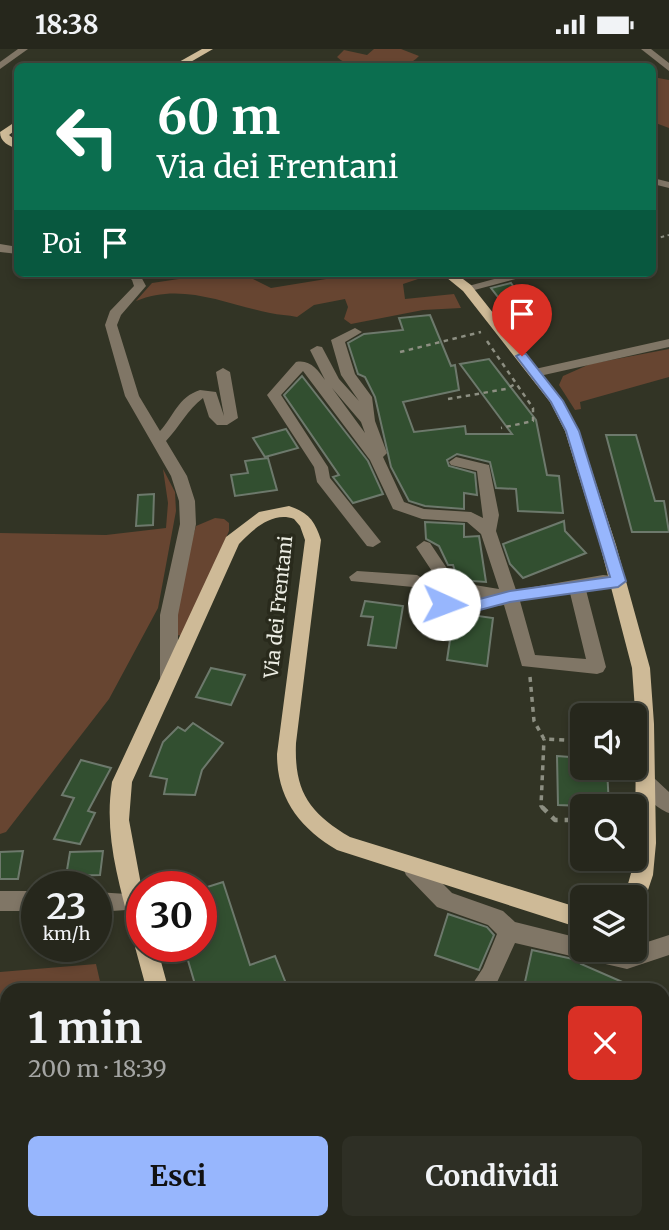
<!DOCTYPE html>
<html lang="it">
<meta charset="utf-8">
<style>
:root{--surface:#26271c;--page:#2e2f25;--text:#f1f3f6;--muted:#a4a5a3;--line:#42443b;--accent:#97b6fd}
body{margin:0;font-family:Merriweather,serif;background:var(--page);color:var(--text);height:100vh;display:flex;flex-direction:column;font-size:26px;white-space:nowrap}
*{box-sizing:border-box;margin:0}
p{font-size:23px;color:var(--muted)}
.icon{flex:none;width:38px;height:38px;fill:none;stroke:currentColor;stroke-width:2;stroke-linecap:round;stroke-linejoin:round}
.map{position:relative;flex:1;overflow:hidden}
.side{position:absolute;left:0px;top:934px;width:670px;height:247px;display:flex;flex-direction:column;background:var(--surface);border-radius:21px 21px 0 0;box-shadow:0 4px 10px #0003,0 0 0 2px var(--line)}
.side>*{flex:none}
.hud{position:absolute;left:14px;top:14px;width:642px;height:214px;border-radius:10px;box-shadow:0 4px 10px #0003,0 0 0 2px var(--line);background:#0b6e4f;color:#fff;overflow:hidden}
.controls{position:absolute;left:570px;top:654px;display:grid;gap:14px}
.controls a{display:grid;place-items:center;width:77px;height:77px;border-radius:10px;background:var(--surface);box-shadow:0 4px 10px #0003,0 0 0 2px var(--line);font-size:35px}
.speed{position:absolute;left:21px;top:822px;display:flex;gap:14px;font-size:35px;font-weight:700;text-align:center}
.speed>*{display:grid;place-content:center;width:91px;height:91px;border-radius:50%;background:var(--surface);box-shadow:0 4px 10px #0003,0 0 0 2px var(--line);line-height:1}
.speed small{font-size:18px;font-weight:400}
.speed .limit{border:10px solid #d22;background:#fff;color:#111}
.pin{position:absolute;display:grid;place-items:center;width:60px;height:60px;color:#fff;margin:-72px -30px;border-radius:50% 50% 50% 0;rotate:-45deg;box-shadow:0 0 7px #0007}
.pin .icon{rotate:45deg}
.me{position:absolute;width:77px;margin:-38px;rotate:92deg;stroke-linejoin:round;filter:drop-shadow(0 0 5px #0008)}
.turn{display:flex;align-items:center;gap:24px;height:147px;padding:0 28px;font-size:32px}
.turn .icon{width:91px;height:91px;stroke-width:2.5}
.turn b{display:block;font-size:49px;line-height:60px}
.then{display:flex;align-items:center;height:66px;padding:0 28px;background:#0003;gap:14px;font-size:26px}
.round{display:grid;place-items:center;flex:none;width:74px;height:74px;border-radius:10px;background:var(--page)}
.head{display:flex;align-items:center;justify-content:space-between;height:119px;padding:0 28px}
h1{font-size:42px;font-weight:700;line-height:52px}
.cta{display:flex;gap:14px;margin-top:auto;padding:14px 28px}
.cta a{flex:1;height:80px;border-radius:10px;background:var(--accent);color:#111;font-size:28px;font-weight:700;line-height:80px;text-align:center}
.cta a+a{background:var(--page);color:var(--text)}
.status{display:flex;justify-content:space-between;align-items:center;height:49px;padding:0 35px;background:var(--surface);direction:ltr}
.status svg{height:19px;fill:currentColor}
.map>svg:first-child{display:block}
</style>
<div class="status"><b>18:38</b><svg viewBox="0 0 49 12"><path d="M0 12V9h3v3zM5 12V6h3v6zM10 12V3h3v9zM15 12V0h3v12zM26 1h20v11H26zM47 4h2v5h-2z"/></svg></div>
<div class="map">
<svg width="669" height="1181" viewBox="0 0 669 1181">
<rect width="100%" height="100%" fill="#323425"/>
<!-- green -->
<g fill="#674531">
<path d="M374,0H401L419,7C405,24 353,24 337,8L344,1L367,6Z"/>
<polygon points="653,28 669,31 669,79 653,73"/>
<path d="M219,224H241L271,239L363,224H419L418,230L403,235L405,250L454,245L461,259L423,261L351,275L344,270L348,258L345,250L314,256L297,268C288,266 279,266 270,264C225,255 182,233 136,252L152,234Z"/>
<polygon points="669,300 669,328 580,353 581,360 575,361 559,336 563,327 590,315"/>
<polygon points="163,420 175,443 176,462 158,559 109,650 6,783 0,785 0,484 106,486 166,479 168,454"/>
<polygon points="215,469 224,470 229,474 229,482 182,587 172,585 183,522 196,477"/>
<polygon points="96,915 102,941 7,942 7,1007 0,994 0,923"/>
<polygon points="7,1116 7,1174 150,1174 151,1181 0,1181 0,1124"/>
</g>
<!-- building -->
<g fill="#324f30" stroke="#6d796c" stroke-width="2">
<polygon points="511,234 522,250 540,271 519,275 491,239"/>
<polygon points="430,266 451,317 455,316 459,341 403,353 414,383 465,377 466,385 512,385 460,315 489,310 536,371 547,426 559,427 563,464 518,462 516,440 496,439 490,413 457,405 447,411 449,417 475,424 477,446 464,444 464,460 425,457 409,452 391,418 375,348 365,328 358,325 348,294 364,285 403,281 399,269"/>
<polygon points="302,327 368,412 383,445 353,454 333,428 339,426 284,346"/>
<polygon points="286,380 298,399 265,408 253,389"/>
<polygon points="606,386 636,386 655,452 664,452 669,483 632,483"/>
<polygon points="268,409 277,441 235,447 231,426 248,424 245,412"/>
<polygon points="154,445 153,476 136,477 138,446"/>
<polygon points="564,472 565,482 586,504 523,529 510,515 503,495"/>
<polygon points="425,473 464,475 464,488 479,487 486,533 458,531 453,516 448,516 439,497 426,490"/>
<polygon points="365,552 403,557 396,599 368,596 373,568 361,567"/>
<polygon points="442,562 493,569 487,617 447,611 450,591 438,590"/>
<polygon points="211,619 245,626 231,656 196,648"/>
<polygon points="193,674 223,694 202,721 195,746 164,745 167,730 150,727 163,693 178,678 185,682"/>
<polygon points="557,707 583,709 583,719 607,719 609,758 558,756"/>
<polygon points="81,711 111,719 88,762 95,764 80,795 54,790 74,749 62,746"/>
<polygon points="23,802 18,830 0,830 0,803"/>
<polygon points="103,802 100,826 66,827 70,803"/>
<polygon points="223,833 250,916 275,907 289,942 197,942 184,898 201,898 201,840"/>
<polygon points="448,865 487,878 494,886 479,921 435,906"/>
<polygon points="532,901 582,912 581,915 643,942 523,942"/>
</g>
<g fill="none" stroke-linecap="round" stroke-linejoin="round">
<!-- path-far3 -->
<polyline stroke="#8d8f82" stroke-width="2" stroke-dasharray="3.5 3.5" stroke-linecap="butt" points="654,190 669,186"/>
<!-- path-far2 -->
<g stroke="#8d8f82" stroke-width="2.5" stroke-dasharray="4.5 4.5" stroke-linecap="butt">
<polyline points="653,190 661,188"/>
<polyline points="487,292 533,359 533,372 501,379"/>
<polyline points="400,303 481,283"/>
<polyline points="448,350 506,340 515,335"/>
</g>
<!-- path-far1 -->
<g stroke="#8d8f82" stroke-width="3.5" stroke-dasharray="5 5" stroke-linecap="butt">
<polyline points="530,628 534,672 544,690 583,692"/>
<polyline points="544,760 541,757 544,690"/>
</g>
<!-- path -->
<polyline stroke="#8d8f82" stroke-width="4.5" stroke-dasharray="7 7" stroke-linecap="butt" points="542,758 555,771 583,771"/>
<!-- minor -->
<g fill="#807666" fill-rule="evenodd">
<polygon points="18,0 28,0 0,20 0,13"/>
<polygon points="641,0 651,0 669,14 669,22"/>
<polygon points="653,129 669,133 669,139 653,135"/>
<polygon points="0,195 18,198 18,205 0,203"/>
<path d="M125,224H139L146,237L121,266L117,276L139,347L160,382C174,367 178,348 200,341L216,343L224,367L216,323L223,319L230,323L238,369L227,376H217L209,368L203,349C187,361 180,377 166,392L187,427L195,452L196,475L178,566V629L175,634H163L160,629V566L180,475L179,452L171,427L125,347L105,276L110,262L134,237L132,231Z"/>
<polygon points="516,224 538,224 467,243 461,239"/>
<path d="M355,279L362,283L345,293L355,325L372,348L375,372L387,404L383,408L404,453L424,460L471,463L483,469L477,422L451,416L449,413L456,408L489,416L499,466L496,482L516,541L603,526L624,528L626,532L624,536L586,541L606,618L603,623L597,625L522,617L504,556L460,562L432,554L413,538L351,532L349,528L357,522L417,526L452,548L478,549L445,542L416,498L424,492L430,494L456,533L499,540L481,485L467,473L422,470L393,460L370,411L303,322L281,346L328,418L330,429L381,493L373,498L367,497L317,433L314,418L267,346L296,313C310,310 318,321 325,331L310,301L317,297L322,298L339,330L359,352L341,326L331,291ZM332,339L361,373L365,384ZM570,544L586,610L535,606L520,552Z"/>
<polygon points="669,290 669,298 535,328 528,324 535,320"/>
<path d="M647,727L654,729L669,743V764C657,760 643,746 637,735L640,729Z"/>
<polygon points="413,810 420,812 452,844 503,862 515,873 583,890 583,901 635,901 635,897 669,886 669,906 627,920 515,894 493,942 468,942 483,919 497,885 488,876 437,858 406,826 403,819 406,812"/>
<rect x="0" y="842" width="37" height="20"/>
<polygon points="96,843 142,846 142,860 96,863"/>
<polygon points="7,1161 7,1174 21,1174 18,1181 0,1181 0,1164"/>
<polygon points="128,1174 156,1174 159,1181 131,1181"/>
<polygon points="408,1174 449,1174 446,1181 405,1181"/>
</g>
<!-- major -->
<g fill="#ceba97" fill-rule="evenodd">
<polygon points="202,0 213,0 182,18 170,18"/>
<path d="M18,71V79L9,86L18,93V100C9,97 0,93 0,83Z"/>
<polygon points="441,224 455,224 471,236 563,352 579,382 616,496 650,619 654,675 656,794 653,826 643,856 635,858 635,849 624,849 635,810 636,675 632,619 600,496 565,382 550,353 463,242"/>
<path d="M289,457C308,463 315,472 321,491L296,694C294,742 309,764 350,788L583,860V880L337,801C300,779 277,750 277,705L305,491L300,477L294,470C273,462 253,480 239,495L132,733L129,771L142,841V898H157L169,942H147L135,898L141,890L134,887L131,880C118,831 104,784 112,733L226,488L259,463Z"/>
<polygon points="206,1174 232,1174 234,1181 208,1181"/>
</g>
</g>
<!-- route -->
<polygon fill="#97b6fd" stroke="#6276a4" stroke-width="2" points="522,304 526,305 563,352 579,382 626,532 618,538 510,553 476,562 439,559 439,551 476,551 510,542 610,528 566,382 551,353 516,307"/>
<g text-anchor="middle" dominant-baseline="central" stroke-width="7" stroke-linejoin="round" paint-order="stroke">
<!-- street labels -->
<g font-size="19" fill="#edeee4" stroke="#292a1c">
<text transform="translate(278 558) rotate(-84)">Via dei Frentani</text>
</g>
</g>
</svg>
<div class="controls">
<a><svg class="icon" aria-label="sound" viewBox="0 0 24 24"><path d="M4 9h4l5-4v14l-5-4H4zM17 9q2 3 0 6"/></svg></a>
<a><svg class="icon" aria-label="search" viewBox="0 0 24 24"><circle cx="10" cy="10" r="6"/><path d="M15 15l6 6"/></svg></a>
<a><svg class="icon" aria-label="layers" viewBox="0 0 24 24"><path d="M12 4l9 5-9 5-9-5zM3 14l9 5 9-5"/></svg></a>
</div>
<div class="speed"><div>23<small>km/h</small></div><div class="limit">30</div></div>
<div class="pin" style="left:522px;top:307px;background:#d93025"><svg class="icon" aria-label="arrive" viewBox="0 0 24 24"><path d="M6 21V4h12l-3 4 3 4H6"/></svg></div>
<svg class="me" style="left:444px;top:555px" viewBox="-20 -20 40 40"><circle r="19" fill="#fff"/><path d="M0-13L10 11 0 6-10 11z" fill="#97b6fd"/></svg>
<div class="hud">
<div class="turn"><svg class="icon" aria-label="left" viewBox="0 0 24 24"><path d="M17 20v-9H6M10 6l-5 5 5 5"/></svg><div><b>60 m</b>Via dei Frentani</div></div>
<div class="then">Poi<svg class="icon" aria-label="arrive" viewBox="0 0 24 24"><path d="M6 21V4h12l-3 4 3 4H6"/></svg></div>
</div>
<section class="side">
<div class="head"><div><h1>1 min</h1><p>200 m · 18:39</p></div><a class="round" style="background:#d93025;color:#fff"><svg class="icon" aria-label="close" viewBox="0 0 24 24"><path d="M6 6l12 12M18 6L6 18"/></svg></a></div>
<div class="cta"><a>Esci</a><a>Condividi</a></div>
</section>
</div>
